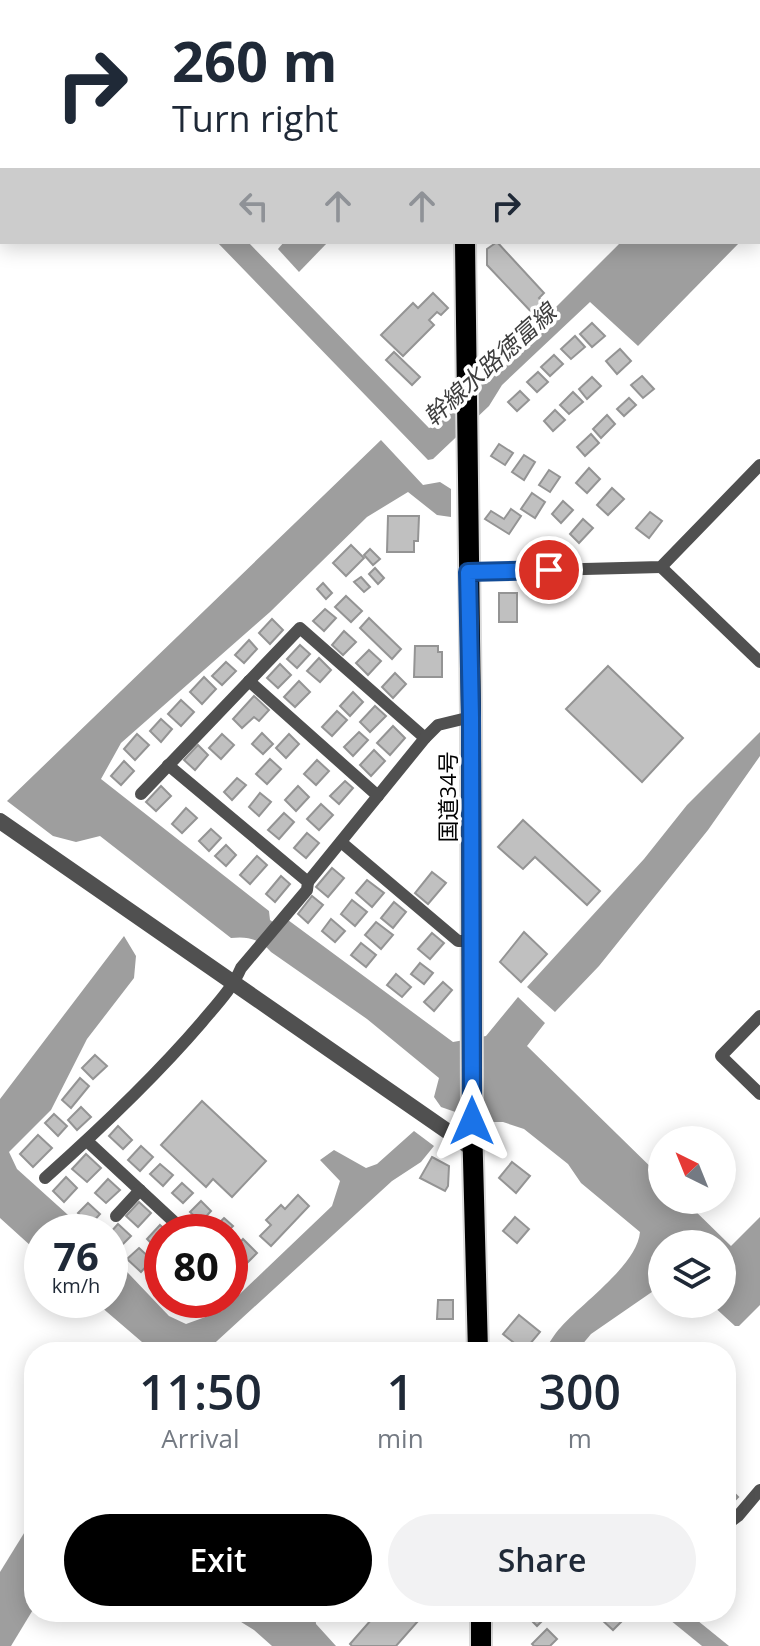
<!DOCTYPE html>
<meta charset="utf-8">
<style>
:root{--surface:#fff;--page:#f2f2f3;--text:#1f2937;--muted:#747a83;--accent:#000}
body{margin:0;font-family:"Open Sans","Noto Sans JP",sans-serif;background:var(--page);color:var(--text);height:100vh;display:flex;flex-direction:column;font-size:30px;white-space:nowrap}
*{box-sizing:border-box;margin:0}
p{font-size:26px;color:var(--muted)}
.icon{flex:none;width:44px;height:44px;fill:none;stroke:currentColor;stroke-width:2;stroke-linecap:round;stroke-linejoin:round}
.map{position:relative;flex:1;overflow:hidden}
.details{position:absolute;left:24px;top:1342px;width:712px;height:280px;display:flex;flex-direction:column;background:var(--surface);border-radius:32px;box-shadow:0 4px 20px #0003}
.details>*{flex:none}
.guide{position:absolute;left:0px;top:0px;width:760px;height:244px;box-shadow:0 4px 20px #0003;background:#fff;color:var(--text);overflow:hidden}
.needle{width:52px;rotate:317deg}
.fabs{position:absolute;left:648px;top:1126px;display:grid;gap:16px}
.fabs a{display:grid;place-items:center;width:88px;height:88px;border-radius:50%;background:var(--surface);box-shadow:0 4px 20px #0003;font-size:40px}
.speed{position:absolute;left:24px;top:1214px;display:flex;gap:16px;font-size:40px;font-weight:700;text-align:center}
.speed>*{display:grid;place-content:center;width:104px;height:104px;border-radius:50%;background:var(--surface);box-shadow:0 4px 20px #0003;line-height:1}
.speed small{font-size:20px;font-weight:400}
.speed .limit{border:12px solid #d22;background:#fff;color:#111}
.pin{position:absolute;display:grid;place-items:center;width:68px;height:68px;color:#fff;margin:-34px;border:4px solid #fff;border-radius:50%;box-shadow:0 2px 8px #0007}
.me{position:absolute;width:88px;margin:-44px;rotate:0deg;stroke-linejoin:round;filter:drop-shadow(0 0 6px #0008)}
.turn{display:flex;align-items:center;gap:28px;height:168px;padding:0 40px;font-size:36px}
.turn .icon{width:104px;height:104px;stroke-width:2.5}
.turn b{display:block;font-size:56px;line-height:68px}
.lanes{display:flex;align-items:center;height:76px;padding:0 40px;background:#0003;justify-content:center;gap:40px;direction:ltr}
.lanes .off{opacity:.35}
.eta{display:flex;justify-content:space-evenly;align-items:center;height:136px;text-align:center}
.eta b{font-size:48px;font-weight:600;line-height:56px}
.button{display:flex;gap:16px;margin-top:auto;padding:16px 40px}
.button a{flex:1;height:92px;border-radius:48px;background:var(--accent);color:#fff;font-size:32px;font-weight:600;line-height:92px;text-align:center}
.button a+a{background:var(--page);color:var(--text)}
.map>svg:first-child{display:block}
</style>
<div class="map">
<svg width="760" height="1646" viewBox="0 0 760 1646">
<rect width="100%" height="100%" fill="#fff"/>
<!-- water -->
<g fill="#9e9e9e">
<polygon points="217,242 248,242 429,428 436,426 480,384 524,350 553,310 619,244 740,242 638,346 590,302 502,385 489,406 433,459 428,460"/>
<polygon points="284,242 328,242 299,272 278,249"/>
<path d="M381,440L423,485L440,482L451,489V517L437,515L408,492L367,517L270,612L121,743L101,779L269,911L270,920L282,928L288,920L453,1042L486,1036L518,997L545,1023L527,1046L662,1178V1200H684L731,1246L760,1217V1305L739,1326H735L711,1304H722V1244H662V1285L591,1334L576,1352H543C549,1344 554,1334 561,1327C583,1302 637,1265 640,1232L581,1183L568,1164L524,1129L503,1122H484L441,1107L434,1097L439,1078L367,1019L271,952C260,939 248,936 231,938L100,836L76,842L53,836L7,801Z"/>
<polygon points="760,732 760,756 708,830 599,966 555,1012 527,987 644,859 687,805"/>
<polygon points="124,936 136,956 134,978 87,1039 51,1110 9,1152 17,1169 87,1232 42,1232 42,1256 0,1218 0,1099"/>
<polygon points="414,1131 434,1146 421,1162 392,1181 205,1352 137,1352 142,1342 93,1300 110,1300 110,1254 169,1316 186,1324 222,1311 332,1206 340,1181 320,1160 334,1150 366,1168 377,1164"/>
<polygon points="34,1517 34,1608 11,1646 0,1646 0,1572"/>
<polygon points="225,1612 315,1612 316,1624 336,1646 272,1646 254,1630"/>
<polygon points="677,1612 687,1612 729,1646 702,1646 670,1620"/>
</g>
<!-- building -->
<g fill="#c0c0c0" stroke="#949494" stroke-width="2">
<polygon points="296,0 392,0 390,2"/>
<polygon points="497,242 544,293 539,298 549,309 538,319 487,265 487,249"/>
<polygon points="433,293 448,308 441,315 437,312 429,320 434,325 403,356 381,335 413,303 418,308"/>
<polygon points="592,323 605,336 592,347 580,334"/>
<polygon points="575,336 585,347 571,359 561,349"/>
<polygon points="620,349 631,361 617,374 606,361"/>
<polygon points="394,352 420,377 412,385 386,360"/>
<polygon points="554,355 563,364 550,376 541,367"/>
<polygon points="538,372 548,382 537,392 527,382"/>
<polygon points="642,376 654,389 643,398 631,385"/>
<polygon points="592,377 601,386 587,399 579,389"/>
<polygon points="520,391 529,400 517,411 508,402"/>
<polygon points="573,392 583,402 569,414 560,405"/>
<polygon points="629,398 636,405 624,416 617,409"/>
<polygon points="555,410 565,420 553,431 544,421"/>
<polygon points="607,415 615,424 601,438 593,429"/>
<polygon points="591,434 599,443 585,456 577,447"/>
<polygon points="499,444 513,453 505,465 491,456"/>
<polygon points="524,455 535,462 524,480 512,472"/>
<polygon points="589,468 600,479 587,493 576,483"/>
<polygon points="549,470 560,477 550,492 539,485"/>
<polygon points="612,488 624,499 608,515 597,505"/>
<polygon points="532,493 545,502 535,518 521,509"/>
<polygon points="563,501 573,510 561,523 552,514"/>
<polygon points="511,509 521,516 509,534 485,519 491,511 504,519"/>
<polygon points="650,512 662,521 649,538 636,528"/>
<polygon points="388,516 419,516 418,541 414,541 414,552 387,552"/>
<polygon points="583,519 593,528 579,543 570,534"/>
<polygon points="351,545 364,558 346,576 333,563"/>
<polygon points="370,549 380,559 373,565 364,555"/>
<polygon points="375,568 384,578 378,584 369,574"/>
<polygon points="361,577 370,587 364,592 354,582"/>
<polygon points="323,583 332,593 326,599 317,589"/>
<rect x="499" y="593" width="18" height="29"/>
<polygon points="346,596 362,611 351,622 335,607"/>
<polygon points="325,609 336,618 324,631 313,621"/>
<polygon points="369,618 401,649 392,659 360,628"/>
<polygon points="272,619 283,630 270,644 259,633"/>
<polygon points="344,631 356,642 343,655 332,645"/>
<polygon points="249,640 257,649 244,663 235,655"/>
<polygon points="300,645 310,654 297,668 287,659"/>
<polygon points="415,646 438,646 438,652 442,652 442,677 414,677"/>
<polygon points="369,650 381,661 368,675 356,663"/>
<polygon points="319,658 331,670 320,682 307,671"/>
<polygon points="226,662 236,671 222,685 212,676"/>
<polygon points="280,664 291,675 278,688 267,678"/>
<polygon points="608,666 683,738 642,782 566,709"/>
<polygon points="395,673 406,684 393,698 382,687"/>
<polygon points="204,677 216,689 202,704 190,692"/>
<polygon points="299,681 310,692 295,707 284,697"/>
<polygon points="353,692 363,702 350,716 340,706"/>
<polygon points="254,696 269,710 259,721 254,717 242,728 233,719"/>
<polygon points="181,700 194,712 181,726 168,714"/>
<polygon points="375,706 386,716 370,732 360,722"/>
<polygon points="337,711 347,720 332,736 322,727"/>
<polygon points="161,719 172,729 161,742 150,731"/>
<polygon points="393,726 405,738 390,755 377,743"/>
<polygon points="359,732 368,740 353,756 344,747"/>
<polygon points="262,733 273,744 263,754 252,744"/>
<polygon points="137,734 149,745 135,760 124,749"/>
<polygon points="222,734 234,745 221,759 209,748"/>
<polygon points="289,734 299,744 286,758 276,748"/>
<polygon points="198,745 208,755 195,770 184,760"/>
<polygon points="374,750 385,761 371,776 360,765"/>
<polygon points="270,759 281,769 267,784 256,774"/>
<polygon points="317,760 329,771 316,785 304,774"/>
<polygon points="124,761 134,771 121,785 111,776"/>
<polygon points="237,778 246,785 232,800 224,792"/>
<polygon points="345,781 353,788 339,804 330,796"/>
<polygon points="161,786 171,796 156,811 146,802"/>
<polygon points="298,786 309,797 296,811 285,800"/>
<polygon points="260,793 271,802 259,816 249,807"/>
<polygon points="321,804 333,815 319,830 307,819"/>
<polygon points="186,808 197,818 182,833 172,824"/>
<polygon points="284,813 294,822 279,839 268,830"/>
<polygon points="523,820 600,891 587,905 535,857 523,869 498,847"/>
<polygon points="211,829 221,838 209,851 199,841"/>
<polygon points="307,833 319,843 306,858 294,848"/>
<polygon points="226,845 236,855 226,866 215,856"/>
<polygon points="257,856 267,865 250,884 240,875"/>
<polygon points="332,868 344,878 328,897 316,887"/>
<polygon points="432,872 446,883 428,904 415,893"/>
<polygon points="281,876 290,884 275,902 266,894"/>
<polygon points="367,880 384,893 372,907 356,893"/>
<polygon points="312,896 323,905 308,923 298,914"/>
<polygon points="352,900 367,912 355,926 341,914"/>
<polygon points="394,902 406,912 393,928 381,918"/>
<polygon points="331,919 345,931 335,942 322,931"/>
<polygon points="376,922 393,935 381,949 365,935"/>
<polygon points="524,932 547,954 521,982 500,962"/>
<polygon points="432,933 444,943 430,959 418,949"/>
<polygon points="361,943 376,955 366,967 351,955"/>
<polygon points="420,963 433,973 424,984 411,974"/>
<polygon points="396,974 411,987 402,997 387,985"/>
<polygon points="443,982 452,990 434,1011 424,1002"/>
<polygon points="95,1055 107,1066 93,1079 82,1068"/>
<polygon points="80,1078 89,1086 71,1108 62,1100"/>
<polygon points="202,1101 266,1161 232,1197 213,1179 206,1187 161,1145"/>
<polygon points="81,1107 91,1117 77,1130 68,1120"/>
<polygon points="54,1114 67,1126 58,1136 45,1123"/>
<polygon points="118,1126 132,1140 123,1149 109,1136"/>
<polygon points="38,1135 52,1148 33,1167 20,1154"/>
<polygon points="141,1146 153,1157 140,1171 128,1160"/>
<polygon points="86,1154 101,1168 87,1182 72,1169"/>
<polygon points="432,1157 449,1166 448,1186 445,1191 420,1178"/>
<polygon points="512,1162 530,1176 516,1193 499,1178"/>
<polygon points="160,1164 173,1175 163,1186 150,1174"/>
<polygon points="66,1177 77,1188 64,1202 53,1191"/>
<polygon points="108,1179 120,1190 106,1203 95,1193"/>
<polygon points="182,1183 193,1193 183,1203 172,1193"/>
<polygon points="298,1195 309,1206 271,1246 260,1236 271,1225 266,1220 281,1205 285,1209"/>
<polygon points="201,1201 211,1211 201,1222 190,1212"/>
<polygon points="139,1202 151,1213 138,1227 126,1216"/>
<polygon points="88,1203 100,1214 90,1225 78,1213"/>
<polygon points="515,1217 529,1229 517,1243 503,1231"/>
<polygon points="224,1218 233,1226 227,1232 215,1232 212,1230"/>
<polygon points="118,1224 131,1236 117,1250 110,1243 110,1233"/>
<polygon points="160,1225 168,1232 162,1232 162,1246 158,1250 147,1239"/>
<polygon points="243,1239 257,1253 242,1268 230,1257 230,1253"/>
<polygon points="139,1248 152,1260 141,1272 127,1259"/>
<polygon points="162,1275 162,1296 152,1286"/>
<polygon points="178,1300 203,1300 194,1310 191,1308 186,1313 175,1303"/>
<polygon points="438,1300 453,1300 453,1319 437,1319"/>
<polygon points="519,1315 540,1332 524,1351 503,1334"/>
<polygon points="726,1485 738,1497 731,1504 726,1499"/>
<polygon points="378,1612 426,1612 396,1646 352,1646 350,1644"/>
<polygon points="531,1612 551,1612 537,1626 527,1616"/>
<polygon points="609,1612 627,1612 629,1614 613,1630 602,1620"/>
<polygon points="547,1629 557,1639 550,1646 534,1646 532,1644"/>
</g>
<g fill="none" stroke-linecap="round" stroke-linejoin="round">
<defs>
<g id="trunk">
<polyline points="464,0 464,2"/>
<polyline points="465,242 471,717 472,1121 478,1352"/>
<polyline points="481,1612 481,1646"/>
</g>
</defs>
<!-- trunk casing -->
<use href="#trunk" stroke="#dbdbdb" stroke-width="24"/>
<!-- minor -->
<g stroke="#505050" stroke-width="12">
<polyline points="29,0 31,2"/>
<polyline points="0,32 2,34"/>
<polyline points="661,567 760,662"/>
<polyline points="468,572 661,567 760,465"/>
<polyline points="249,681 378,796"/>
<polyline points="141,794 300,628 425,738"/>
<polyline points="341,842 458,941 472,941"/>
<polyline points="308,882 425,738 438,725 471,717"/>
<polyline points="760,1016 721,1056 760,1094"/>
<polyline points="87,1141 185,1232"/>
<path d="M45,1178C100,1129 154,1078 202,1022C216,1005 232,989 241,968L307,890L308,882L168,765"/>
<polyline points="116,1216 140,1190"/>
<polyline points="726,1525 738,1516 760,1490"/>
</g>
<!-- tertiary -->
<polyline stroke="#505050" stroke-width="16" points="0,821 473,1149"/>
<!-- trunk -->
<use href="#trunk" stroke="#000" stroke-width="20"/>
</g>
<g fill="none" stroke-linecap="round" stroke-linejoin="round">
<defs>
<polyline id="route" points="472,1121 471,717 468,572 549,570"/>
</defs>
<!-- route casing -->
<use href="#route" stroke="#114b97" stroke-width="20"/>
<!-- route -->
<use href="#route" stroke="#1a73e8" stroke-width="14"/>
</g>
<g text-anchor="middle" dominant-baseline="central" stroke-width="7" stroke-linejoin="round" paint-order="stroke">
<!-- street labels -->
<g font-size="22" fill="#000" stroke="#fff">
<text transform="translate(447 797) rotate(-90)">国道34号</text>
</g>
<!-- water labels -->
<g font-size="24" font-style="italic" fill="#3f3f3f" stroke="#fff">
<text transform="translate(489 364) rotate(-42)">幹線水路徳富線</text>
</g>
</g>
</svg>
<div class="fabs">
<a><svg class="needle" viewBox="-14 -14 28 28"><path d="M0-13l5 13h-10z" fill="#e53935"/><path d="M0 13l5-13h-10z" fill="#747a83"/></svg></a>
<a><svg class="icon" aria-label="layers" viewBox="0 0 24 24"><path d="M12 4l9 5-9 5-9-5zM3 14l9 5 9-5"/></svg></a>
</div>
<div class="speed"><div>76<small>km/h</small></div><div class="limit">80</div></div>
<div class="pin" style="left:549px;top:570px;background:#d93025"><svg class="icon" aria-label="arrive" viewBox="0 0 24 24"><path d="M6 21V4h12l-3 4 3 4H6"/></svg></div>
<svg class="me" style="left:472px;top:1121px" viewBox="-20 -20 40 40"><path d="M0-17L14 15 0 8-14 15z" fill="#1a73e8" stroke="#fff" stroke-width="4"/></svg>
<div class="guide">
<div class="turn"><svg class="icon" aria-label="right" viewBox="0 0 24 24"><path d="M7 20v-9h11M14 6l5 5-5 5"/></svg><div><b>260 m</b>Turn right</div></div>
<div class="lanes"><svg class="icon off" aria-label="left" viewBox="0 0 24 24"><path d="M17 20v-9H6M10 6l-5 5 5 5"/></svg><svg class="icon off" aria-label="ahead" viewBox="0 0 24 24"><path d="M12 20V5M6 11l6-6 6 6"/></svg><svg class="icon off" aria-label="ahead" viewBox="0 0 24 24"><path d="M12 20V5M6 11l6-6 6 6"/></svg><svg class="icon" aria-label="right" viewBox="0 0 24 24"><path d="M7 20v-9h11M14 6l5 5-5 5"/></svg></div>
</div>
<section class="details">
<div class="eta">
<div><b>11:50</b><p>Arrival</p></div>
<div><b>1</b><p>min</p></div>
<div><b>300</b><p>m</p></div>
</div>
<div class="button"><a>Exit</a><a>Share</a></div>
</section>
</div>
